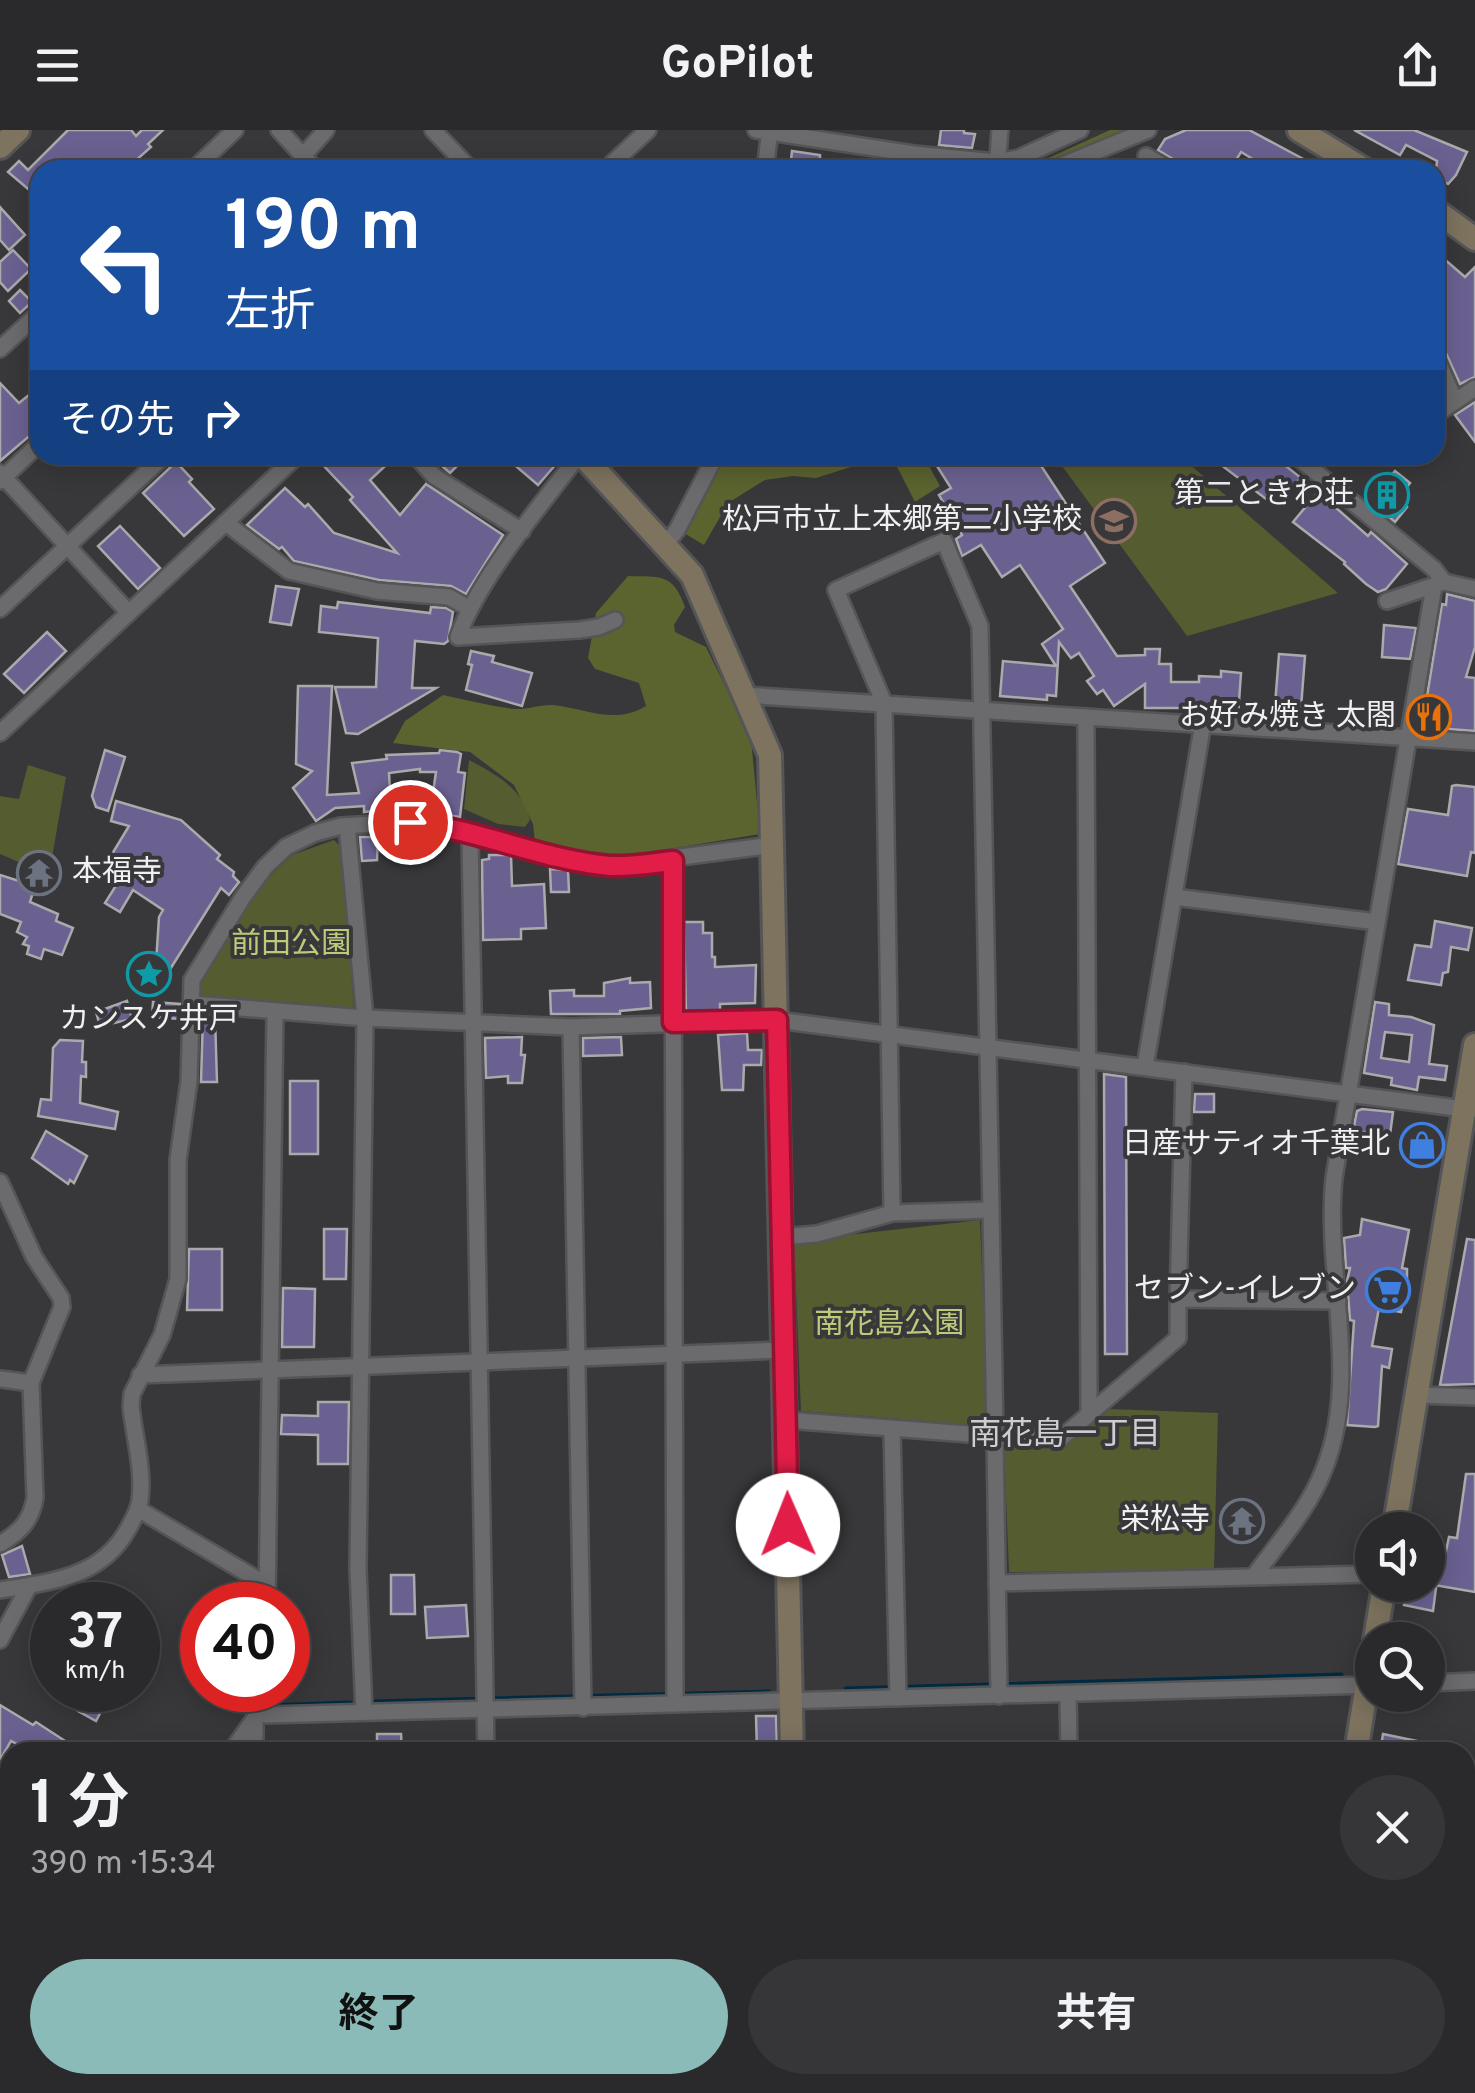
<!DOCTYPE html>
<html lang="ja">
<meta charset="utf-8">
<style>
:root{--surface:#2a292c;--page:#363538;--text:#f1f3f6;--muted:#a5a6a9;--line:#464548;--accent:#8bbbb9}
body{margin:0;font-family:Overpass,"Noto Sans JP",sans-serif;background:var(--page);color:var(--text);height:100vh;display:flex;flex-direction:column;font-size:38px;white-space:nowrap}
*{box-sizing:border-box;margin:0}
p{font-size:32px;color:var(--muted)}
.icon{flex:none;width:55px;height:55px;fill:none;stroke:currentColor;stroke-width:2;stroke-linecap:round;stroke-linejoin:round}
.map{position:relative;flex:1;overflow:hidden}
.drawer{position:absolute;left:0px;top:1612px;width:1475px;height:352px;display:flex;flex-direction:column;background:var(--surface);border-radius:30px 30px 0 0;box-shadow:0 5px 25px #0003,0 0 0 2px var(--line)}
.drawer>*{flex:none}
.hud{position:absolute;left:30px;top:30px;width:1415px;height:305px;border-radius:30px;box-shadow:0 5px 25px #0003,0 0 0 2px var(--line);background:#1a4fa0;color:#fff;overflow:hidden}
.fabs{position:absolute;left:1355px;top:1382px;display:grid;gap:20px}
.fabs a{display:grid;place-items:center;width:90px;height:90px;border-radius:50%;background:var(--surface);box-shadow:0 5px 25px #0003,0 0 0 2px var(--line);font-size:50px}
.speed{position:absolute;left:30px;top:1452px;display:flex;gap:20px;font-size:50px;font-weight:700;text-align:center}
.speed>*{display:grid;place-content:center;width:130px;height:130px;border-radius:50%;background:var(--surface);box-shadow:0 5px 25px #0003,0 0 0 2px var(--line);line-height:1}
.speed small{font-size:25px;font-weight:400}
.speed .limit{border:15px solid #d22;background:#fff;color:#111}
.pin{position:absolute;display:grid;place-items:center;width:85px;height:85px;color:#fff;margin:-42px;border:5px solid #fff;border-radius:50%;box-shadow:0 2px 10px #0007}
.me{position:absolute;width:110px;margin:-55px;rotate:359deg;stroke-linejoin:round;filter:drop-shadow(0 0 8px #0008)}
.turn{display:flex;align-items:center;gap:35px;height:210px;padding:0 30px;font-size:45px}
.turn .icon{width:130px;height:130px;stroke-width:2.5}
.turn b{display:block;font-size:70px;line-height:85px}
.then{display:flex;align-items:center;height:95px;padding:0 30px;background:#0003;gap:20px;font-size:38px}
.round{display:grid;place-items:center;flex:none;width:105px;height:105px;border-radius:52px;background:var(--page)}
.overview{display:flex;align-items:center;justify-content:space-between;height:170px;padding:0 30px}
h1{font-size:60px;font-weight:700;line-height:75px}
.primary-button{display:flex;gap:20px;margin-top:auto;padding:20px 30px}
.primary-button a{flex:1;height:115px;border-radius:60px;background:var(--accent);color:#111;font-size:40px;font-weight:700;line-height:115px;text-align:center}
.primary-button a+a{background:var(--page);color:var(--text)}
header{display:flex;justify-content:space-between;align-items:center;height:130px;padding:0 30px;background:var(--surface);font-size:45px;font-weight:700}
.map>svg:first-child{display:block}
</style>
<header><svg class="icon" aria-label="menu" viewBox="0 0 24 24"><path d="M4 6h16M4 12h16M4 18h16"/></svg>GoPilot<svg class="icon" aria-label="share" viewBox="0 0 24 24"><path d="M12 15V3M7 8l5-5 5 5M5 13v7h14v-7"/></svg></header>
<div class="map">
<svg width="1475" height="1963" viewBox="0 0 1475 1963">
<rect width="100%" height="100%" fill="#38373a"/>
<!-- green -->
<g fill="#555c30">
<polygon points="1054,325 1179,325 1338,463 1187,506"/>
<path d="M469,630C496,644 523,659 530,690L525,697L498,694L464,679Z"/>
<polygon points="28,635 66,647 49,745 0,724 0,666 19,669"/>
<polygon points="334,710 342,718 354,881 201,869 198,858 257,759 292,725"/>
<polygon points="980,1090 988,1296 801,1281 794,1111"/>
<polygon points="1110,1279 1218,1283 1214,1440 1009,1442 1004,1317 1063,1318"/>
<polygon points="619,1955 764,1955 760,1963 617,1963"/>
</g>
<!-- forest -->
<g fill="#5b632f">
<polygon points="1110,0 1159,0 1064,40 1022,40"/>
<polygon points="723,325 889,325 816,348 793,346 765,350 728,373 704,415 684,403"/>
<polygon points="891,325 923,325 940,356 915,372"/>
<path d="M628,446C661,447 673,443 685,477L674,495L675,502L706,517L751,609L760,704L620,727L535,713L533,694L514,655L470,622L393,613L405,591L443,565C467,570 490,576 514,579C527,580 540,574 554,575C587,579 615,595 646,576L639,553L595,539L588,528L596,483Z"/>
</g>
<!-- water -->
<polygon fill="#002a3f" points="160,837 167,842 168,855 155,857 153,850 135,852 135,845 140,838"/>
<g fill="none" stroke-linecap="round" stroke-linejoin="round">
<!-- stream -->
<g stroke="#002a3f" stroke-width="5">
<polyline points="846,1559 1341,1545"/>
<polyline points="375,1572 769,1562"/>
<polyline points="269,1576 350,1573"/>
</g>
</g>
<!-- building -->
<g fill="#6b6191" stroke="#aaa9ac" stroke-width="2.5" fill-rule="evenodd">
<polygon points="68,0 131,0 136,6 142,0 163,0 148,14 151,17 125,40 40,40 40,69 8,42 19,31 28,40"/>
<polygon points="941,0 964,0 964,3 975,4 972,18 939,15"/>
<polygon points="1186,0 1249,0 1324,40 1271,40 1241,22 1230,40 1181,40 1176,31 1158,20 1165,9"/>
<polygon points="1354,0 1414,0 1467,22 1456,45 1448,54 1435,48 1437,31 1406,15 1400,25"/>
<polygon points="792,21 820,25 820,40 790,40"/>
<polygon points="0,77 25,105 9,120 0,110"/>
<polygon points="13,120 31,139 8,161 0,152 0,132"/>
<polygon points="1435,121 1465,147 1475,137 1475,247 1460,254 1445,221 1435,209"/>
<polygon points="20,160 32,172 20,183 9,171"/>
<polygon points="0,253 19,273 40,256 40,297 0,331"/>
<polygon points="1475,272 1475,312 1455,285"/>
<polygon points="333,325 343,325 351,334 361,325 397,325 370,350 400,385 426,354 503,405 466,464 451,456 379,450 294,431 282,417 279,419 247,395 285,358 305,377 308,374 334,403 397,423 350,370 353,367 323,335"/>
<polygon points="439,325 468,325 450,343 434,329"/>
<polygon points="503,325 564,325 538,355"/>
<polygon points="930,325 1034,325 1105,433 1070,456 1117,526 1145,525 1145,519 1160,519 1159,534 1171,534 1171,552 1199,552 1199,546 1221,547 1221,541 1241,543 1238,586 1197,583 1197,578 1145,578 1145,554 1114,576 1103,560 1097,564 1087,551 1094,546 1079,523 1071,528 1059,512 1056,566 1047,565 1047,570 1000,566 1003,531 1056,536 1042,514 1063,499 1020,435 1002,447 981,415 962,426 956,409 962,405 939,365 951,358"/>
<polygon points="1208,325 1272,325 1301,348 1274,375"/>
<polygon points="176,332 192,349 189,352 214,379 184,406 143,363"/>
<polygon points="1395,341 1410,353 1398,369 1407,377 1395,392 1376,376 1382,369 1376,364"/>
<polygon points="1318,362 1368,406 1371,402 1407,434 1386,459 1378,462 1366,454 1344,434 1345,432 1293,392"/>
<polygon points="120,396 160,438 138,459 98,416"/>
<polygon points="276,456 299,459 291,495 270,492"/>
<polygon points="1447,464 1475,471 1475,517 1466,547 1475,548 1475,601 1422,597 1442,474 1446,475"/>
<polygon points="338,472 430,483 431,477 446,478 453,482 448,511 444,514 415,511 412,558 436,558 358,604 346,603 335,557 376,557 378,508 319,502 321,476 337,478"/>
<polygon points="1384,495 1416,498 1410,529 1382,527"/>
<polygon points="47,502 66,521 24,563 4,544"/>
<polygon points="471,521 494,526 492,532 532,543 522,576 466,560 472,535 468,534"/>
<polygon points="1279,524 1305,526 1301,578 1275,575"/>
<polygon points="298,556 332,556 327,665 359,663 352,633 387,629 386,625 439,623 440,620 457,622 461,624 458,642 465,643 460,687 430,683 436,642 420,642 420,639 389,643 391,679 364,682 364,676 335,678 316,691 293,658 312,641 296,634"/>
<polygon points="105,620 125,627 108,681 96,677 92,666"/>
<polygon points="1456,655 1475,657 1475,723 1471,722 1467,746 1398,734 1408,679 1448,685 1452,656"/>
<polygon points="116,671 181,690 220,725 217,729 234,742 233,746 239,752 229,765 221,758 169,841 156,833 159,787 163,780 133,760 120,782 105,773 122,746 106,734 129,696 111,691"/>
<polygon points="360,707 378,707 377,730 362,731"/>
<polygon points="489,725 511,725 512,756 544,754 546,798 521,799 521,809 483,810 482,730 489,729"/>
<polygon points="550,739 568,740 569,762 551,762"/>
<polygon points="0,745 35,756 30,772 58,784 56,791 73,798 62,825 44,819 41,829 27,824 29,816 23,814 27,807 17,802 21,792 0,784"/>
<polygon points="1435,791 1472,798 1468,820 1451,817 1448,842 1443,843 1441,855 1408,850 1415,815 1431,817"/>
<polygon points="684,792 703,792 703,803 712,803 712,827 715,827 715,837 756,835 755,873 720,874 720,881 686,882"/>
<polygon points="630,848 630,853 650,852 651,878 620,881 620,884 551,884 550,861 574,860 574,866 604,866 604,853"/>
<polygon points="127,871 132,889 100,896 96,882"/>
<polygon points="153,872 180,874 180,889 152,887"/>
<path d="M1375,872L1389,874V885L1411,887L1434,895L1429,934L1447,936L1445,950L1419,947L1417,960L1391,955L1392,948L1364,943ZM1385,902L1412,905L1409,932L1381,928Z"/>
<polygon points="203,886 215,887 217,952 201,952"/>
<polygon points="747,903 748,920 762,920 761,935 744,935 743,960 722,960 718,905"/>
<polygon points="522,907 521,925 525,925 522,953 508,953 508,946 486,948 485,908"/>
<polygon points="621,907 622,925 583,926 583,908"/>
<polygon points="60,910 83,911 82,932 86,932 86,947 81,946 80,973 118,982 115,999 38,986 41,969 51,970 53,918"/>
<polygon points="1104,944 1126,947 1127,1224 1105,1224"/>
<rect x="290" y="951" width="28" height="73"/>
<polygon points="1195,964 1214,964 1214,982 1194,982"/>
<polygon points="1362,979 1393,982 1390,1005 1353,1001 1357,981"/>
<polygon points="46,1001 87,1026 74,1053 70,1050 68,1054 32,1028"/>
<polygon points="1362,1089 1409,1100 1402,1138 1407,1139 1407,1149 1401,1182 1379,1178 1372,1216 1392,1219 1389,1238 1382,1236 1378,1296 1375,1297 1347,1295 1354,1191 1350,1190 1347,1151 1350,1138 1346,1138 1344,1108 1360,1105"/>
<polygon points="324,1099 347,1099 346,1149 324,1149"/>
<polygon points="1467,1109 1475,1110 1475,1254 1440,1255"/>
<polygon points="189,1119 222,1119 222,1180 187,1180"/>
<polygon points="283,1158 315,1159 314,1217 282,1217"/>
<polygon points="318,1272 349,1272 348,1334 318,1334 318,1305 281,1304 282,1285 318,1286"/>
<polygon points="1466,1344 1475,1344 1475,1462 1428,1454 1428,1418 1446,1421 1449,1407 1457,1408"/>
<polygon points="22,1416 30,1444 9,1447 2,1425"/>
<polygon points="391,1445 414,1445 415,1484 391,1484"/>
<polygon points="1407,1455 1436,1458 1433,1481 1404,1475"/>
<polygon points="466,1475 468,1506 427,1508 425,1477"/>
<polygon points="89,1562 106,1572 96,1591 78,1581"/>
<polygon points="0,1575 33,1595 36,1592 82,1622 32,1622 11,1611 0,1630"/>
<polygon points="756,1586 776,1586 777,1622 757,1622"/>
<polygon points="377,1604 401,1604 402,1622 377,1622"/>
<polygon points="1383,1604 1441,1616 1440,1622 1380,1622"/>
</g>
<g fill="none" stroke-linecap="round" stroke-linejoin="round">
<defs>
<g id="street">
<polyline points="279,0 316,40"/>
<polyline points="433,0 471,40"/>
<polyline points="756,0 914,24 996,32 1019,28 1080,0"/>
<polyline points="303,26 326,0"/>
<polyline points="1146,26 1170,40"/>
<polyline points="193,40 235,0"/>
<polyline points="605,40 648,0"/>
<polyline points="765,40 770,0"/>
<polyline points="997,40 1000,0"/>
<polyline points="1051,40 1148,0"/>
<polyline points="0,219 40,182"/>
<polyline points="1435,225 1455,271"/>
<polyline points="1435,285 1475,258"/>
<polyline points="415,325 434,346 522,401"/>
<path d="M579,325C541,375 478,449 458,507L579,500L599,497L615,490"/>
<polyline points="1295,325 1434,439 1444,452"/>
<polyline points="0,343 129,483"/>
<polyline points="0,351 40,313"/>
<polyline points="226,393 289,441 377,461 449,467 470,479"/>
<polyline points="665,415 677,400 716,325"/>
<polyline points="1387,471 1444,452 1475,459"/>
<polyline points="0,479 165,325"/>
<polyline points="744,565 1475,612"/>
<polyline points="1086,587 1089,1281"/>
<polyline points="0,603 298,325"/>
<polyline points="347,696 365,888 358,1439 364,1582"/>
<polyline points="470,704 486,1622"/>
<polyline points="673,731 675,1574"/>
<polyline points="1174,767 1377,792"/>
<polyline points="193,874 365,888 571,897 777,890 1472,980"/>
<polyline points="571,897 583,1578"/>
<polyline points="1145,937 1203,593"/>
<path d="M0,1052L34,1127L61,1168L62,1177L31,1253L35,1368C31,1391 20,1402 0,1414"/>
<polyline points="892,1083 884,573 836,460 944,411 980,496 991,1080"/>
<polyline points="781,1107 817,1104 892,1083 991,1080 995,1306 786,1290"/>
<polyline points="1178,1169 1184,942"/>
<polyline points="140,1245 784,1220"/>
<polyline points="0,1249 31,1253"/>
<polyline points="1417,1265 1475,1267"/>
<polyline points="892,1299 898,1568"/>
<polyline points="138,1379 267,1455"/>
<path d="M1254,1446C1276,1416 1303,1385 1319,1351C1364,1256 1324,1148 1334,1048L1434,456"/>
<polyline points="997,1453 1372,1444"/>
<path d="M0,1460C50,1452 101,1448 128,1399C133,1390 139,1380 140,1370C144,1340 134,1306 131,1276L132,1264L162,1205L178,1149V1030L189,951L192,850L243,767L265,737L286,717L315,703L341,696L410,692L443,695L569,729L612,736L773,715"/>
<polyline points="267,1475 275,881"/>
<polyline points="0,1510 29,1456"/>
<polyline points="1428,1553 1475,1551"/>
<polyline points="266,1560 266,1585 1372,1555"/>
<polyline points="1068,1564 1069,1622"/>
<polyline points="999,1566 995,1306 1060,1309 1178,1208 1178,1169 1338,1171"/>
<polyline points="255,1588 255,1622"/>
<polyline points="231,1622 266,1572"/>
<polyline points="1465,1838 1475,1838"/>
<polyline points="252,1955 252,1958 269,1963"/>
<polyline points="28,1963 33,1955"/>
<polyline points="453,1963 453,1955"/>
<polyline points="608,1963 610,1955"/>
<polyline points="920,1963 921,1955"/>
<polyline points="1051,1963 1052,1955"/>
<polyline points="1157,1963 1159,1955"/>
<polyline points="1455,1963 1457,1955"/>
</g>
<g id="secondary">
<polyline points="1299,0 1365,40"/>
<polyline points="0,17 18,0"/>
<polyline points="1435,80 1475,109"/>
<polyline points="582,325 692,445 770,625 792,1622"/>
<polyline points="1394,1400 1475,915"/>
<polyline points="1375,1510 1384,1455"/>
<polyline points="1356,1622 1372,1524"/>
<polyline points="0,1926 10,1932"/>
<polyline points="49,1955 63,1963"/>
<polyline points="771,1963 774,1955"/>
<polyline points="1283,1963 1284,1955"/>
</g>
<g id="highway">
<polyline points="1465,1695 1475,1695"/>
<polyline points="0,1723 10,1723"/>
</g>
</defs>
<!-- street casing -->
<use href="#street" stroke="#555557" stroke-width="20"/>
<!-- secondary casing -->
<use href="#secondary" stroke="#555557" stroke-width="28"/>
<!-- highway casing -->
<use href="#highway" stroke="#555557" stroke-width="32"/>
<!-- street -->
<use href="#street" stroke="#6b6b6d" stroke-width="15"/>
<!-- secondary -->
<use href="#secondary" stroke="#7d735f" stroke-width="22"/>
<!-- highway -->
<use href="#highway" stroke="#a8853e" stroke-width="28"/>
</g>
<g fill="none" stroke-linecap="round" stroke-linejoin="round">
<defs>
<path id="route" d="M410,692C478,699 542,730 610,736C630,737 653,733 673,731V892L777,890L788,1395"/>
</defs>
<!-- route casing -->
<use href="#route" stroke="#92132f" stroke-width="25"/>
<!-- route -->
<use href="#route" stroke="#e11d48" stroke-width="18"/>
</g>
<!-- icons -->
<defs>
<symbol id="building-ring" viewBox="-11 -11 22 22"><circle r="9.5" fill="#38373a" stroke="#0f9aa8" stroke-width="1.5"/><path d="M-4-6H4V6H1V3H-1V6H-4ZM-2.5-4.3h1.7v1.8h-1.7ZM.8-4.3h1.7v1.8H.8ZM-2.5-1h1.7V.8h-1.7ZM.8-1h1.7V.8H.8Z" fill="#0f9aa8"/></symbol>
<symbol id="school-ring" viewBox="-11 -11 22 22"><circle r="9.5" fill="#38373a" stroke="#8d6e63" stroke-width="1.5"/><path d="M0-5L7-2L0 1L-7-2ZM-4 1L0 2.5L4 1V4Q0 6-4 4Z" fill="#8d6e63"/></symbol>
<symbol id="restaurant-ring" viewBox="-11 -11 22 22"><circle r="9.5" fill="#38373a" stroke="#e8710a" stroke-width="1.5"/><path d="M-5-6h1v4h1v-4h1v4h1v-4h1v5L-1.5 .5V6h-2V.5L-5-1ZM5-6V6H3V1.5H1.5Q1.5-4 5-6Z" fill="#e8710a"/></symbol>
<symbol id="temple-ring" viewBox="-11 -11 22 22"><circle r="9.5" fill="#38373a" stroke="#6b7280" stroke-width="1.5"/><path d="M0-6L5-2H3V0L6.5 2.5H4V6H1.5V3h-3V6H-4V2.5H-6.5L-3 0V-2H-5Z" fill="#6b7280"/></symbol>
<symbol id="sight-ring" viewBox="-11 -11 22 22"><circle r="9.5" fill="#38373a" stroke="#0f9aa8" stroke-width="1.5"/><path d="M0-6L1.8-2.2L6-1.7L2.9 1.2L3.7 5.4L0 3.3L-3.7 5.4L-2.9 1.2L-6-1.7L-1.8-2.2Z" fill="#0f9aa8"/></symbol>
<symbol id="shop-ring" viewBox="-11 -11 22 22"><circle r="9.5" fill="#38373a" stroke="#3f7fe0" stroke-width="1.5"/><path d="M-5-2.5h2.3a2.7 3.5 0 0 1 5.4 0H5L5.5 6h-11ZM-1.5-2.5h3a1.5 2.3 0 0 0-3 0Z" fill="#3f7fe0"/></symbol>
<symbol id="supermarket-ring" viewBox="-11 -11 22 22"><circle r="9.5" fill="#38373a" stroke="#3f7fe0" stroke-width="1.5"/><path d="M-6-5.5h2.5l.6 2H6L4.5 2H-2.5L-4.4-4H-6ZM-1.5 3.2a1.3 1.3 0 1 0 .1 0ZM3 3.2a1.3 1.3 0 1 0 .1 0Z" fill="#3f7fe0"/></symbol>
</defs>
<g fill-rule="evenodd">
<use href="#building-ring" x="1362" y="340" width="50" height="50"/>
<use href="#school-ring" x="1089" y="366" width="50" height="50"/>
<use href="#restaurant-ring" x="1404" y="562" width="50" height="50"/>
<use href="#temple-ring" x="14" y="718" width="50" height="50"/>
<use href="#sight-ring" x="124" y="819" width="50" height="50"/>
<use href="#shop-ring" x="1397" y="990" width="50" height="50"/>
<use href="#supermarket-ring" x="1363" y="1135" width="50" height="50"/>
<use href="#temple-ring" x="1217" y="1366" width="50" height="50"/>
</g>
<g text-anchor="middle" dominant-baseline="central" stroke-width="8" stroke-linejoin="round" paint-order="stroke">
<!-- poi labels -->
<g font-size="30" fill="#f0eff1" stroke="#38373a" text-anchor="end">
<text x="1354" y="365">第二ときわ荘</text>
<text x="1082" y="391">松戸市立上本郷第二小学校</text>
<text x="1396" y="587">お好み焼き 太閤</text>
<text x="72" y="743" text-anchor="start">本福寺</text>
<text x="149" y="890" text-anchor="middle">カンスケ井戸</text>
<text x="1390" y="1015">日産サティオ千葉北</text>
<text x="1356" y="1160">セブン-イレブン</text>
<text x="1210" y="1391">栄松寺</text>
</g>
<!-- park labels -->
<g font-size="30" fill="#bdca7a" stroke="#38373a">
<text x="291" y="815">前田公園</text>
<text x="889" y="1195">南花島公園</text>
</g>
<!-- neighbourhood labels -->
<g font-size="32" fill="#cecdd1" stroke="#38373a">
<text x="1065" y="1306">南花島一丁目</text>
</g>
</g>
</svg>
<div class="fabs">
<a><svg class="icon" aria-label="sound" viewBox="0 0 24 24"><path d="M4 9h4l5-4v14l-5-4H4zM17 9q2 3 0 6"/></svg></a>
<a><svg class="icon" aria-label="search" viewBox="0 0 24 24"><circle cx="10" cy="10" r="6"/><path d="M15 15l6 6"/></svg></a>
</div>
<div class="speed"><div>37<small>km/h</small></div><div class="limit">40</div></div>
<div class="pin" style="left:410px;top:692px;background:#d93025"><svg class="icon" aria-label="arrive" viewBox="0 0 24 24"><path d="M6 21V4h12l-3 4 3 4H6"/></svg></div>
<svg class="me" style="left:788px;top:1395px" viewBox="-20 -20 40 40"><circle r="19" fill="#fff"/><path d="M0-13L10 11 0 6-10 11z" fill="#e11d48"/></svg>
<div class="hud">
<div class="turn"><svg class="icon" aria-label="left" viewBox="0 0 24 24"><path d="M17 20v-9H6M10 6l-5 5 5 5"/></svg><div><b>190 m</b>左折</div></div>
<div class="then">その先<svg class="icon" aria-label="right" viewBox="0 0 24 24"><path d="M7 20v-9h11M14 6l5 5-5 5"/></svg></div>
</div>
<section class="drawer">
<div class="overview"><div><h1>1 分</h1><p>390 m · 15:34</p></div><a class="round"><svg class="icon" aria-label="close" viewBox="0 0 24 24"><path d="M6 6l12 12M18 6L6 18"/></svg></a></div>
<div class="primary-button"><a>終了</a><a>共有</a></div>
</section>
</div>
